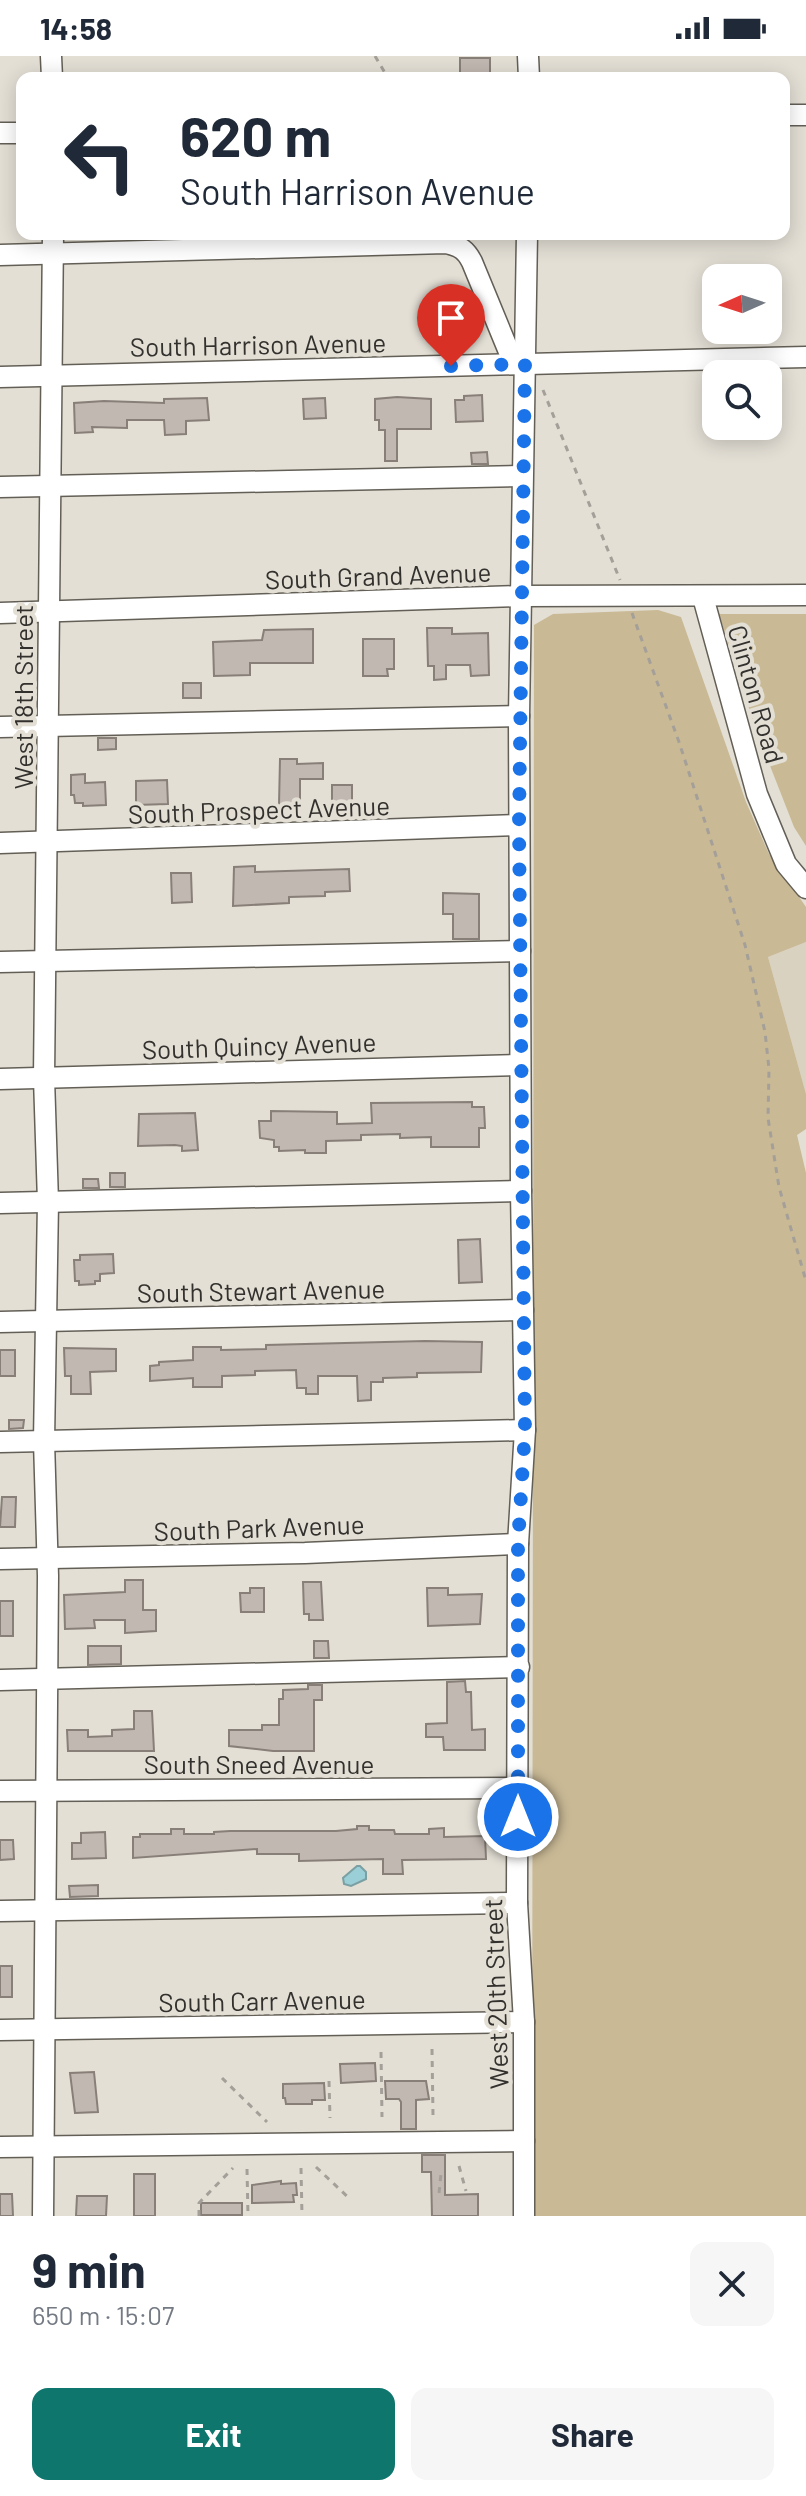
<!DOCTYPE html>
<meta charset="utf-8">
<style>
:root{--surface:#fff;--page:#f6f6f7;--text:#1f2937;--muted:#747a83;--accent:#0f766e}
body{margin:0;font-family:Barlow,sans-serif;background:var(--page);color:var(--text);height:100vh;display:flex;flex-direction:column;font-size:30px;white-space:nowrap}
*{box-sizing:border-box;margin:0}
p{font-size:26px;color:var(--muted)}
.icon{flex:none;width:44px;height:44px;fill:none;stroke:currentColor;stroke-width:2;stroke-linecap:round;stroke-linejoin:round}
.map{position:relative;height:2160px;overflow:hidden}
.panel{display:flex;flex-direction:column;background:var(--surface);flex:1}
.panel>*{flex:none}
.banner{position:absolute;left:16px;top:16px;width:774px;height:168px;border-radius:16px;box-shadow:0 4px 20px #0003;background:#fff;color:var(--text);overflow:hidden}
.needle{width:52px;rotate:267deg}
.buttons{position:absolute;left:702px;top:208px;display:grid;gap:16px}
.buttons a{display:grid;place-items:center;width:80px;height:80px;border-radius:16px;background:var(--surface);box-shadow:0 4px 20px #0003;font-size:40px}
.pin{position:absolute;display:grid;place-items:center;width:68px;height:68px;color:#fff;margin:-82px -34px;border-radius:50% 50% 50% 0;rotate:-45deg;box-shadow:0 0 8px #0007}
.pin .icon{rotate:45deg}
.me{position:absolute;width:88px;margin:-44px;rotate:0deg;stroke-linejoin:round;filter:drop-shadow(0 0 6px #0008)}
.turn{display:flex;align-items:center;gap:28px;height:168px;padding:0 32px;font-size:36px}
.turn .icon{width:104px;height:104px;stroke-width:2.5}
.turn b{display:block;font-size:56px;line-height:68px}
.round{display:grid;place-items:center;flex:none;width:84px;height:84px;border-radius:16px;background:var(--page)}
.headline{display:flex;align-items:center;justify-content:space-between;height:136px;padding:0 32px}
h1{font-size:48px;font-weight:700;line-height:60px}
.button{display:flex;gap:16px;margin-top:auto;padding:16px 32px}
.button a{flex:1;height:92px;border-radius:16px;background:var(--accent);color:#fff;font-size:32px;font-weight:700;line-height:92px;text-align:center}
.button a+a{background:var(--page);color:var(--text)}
.status{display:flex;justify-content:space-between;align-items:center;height:56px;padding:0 40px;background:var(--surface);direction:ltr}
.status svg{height:22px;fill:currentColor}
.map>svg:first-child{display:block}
</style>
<div class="status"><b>14:58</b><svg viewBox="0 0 49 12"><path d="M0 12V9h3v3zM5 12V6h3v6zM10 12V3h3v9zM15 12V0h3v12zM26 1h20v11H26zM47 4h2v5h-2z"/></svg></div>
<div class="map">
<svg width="806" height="2160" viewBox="0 0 806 2160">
<rect width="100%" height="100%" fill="#e3dfd5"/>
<!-- built -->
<polygon fill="#dad2c1" points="806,886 806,1038 768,901"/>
<!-- green -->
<g fill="#c9b995">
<polygon points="658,554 681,561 746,746 769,798 806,851 806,886 768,901 806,1038 806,1073 797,1079 806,1117 806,2160 532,2160 534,569 553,558"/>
<polygon points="719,558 806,558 806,790 794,771 756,674"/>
</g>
<!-- water -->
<polygon fill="#9acfd7" stroke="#7ba0a4" stroke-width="2" points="357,1810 360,1810 366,1816 366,1823 351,1830 344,1828 343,1822"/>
<!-- building -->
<g fill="#c2b8b2" stroke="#887f79" stroke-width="2">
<rect x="460" y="2" width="30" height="20"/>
<polygon points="451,252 463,252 462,279 443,279 443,256 451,256"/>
<polygon points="482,339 483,365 456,366 455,344 464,344 464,340"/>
<polygon points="397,341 431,343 431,373 397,373 397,405 385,405 385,374 379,374 379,364 375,364 375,343"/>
<polygon points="207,342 209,364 186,365 186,378 165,379 164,364 127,364 127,372 92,371 93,376 75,377 74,347 104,345 164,347 164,343"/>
<polygon points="325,342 326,362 304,363 303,343"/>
<polygon points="487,396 488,408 472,408 471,397"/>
<polygon points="427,572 452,572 452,578 488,577 489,619 471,620 470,609 446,609 446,623 434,624 434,610 428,610"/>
<polygon points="313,573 313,607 250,607 250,619 214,620 213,586 262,584 264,574"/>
<polygon points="363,583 394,583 394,613 387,613 388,620 363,620"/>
<rect x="183" y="627" width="18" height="15"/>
<polygon points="98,682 116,682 116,693 98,694"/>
<polygon points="280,703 297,703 297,708 323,707 323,723 300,723 300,749 279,749"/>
<polygon points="85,718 85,727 105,726 106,749 83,750 83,747 75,747 74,739 71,739 71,719"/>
<polygon points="167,724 168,748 136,749 136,725"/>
<rect x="332" y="729" width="20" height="25"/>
<polygon points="255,810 255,816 349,813 350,835 325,836 325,840 289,841 289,847 233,850 234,811"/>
<polygon points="171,817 191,817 192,846 172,847"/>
<polygon points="443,837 479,838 479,883 453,883 453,858 443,858"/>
<polygon points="472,1046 472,1051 484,1051 485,1072 479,1072 479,1091 431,1091 431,1081 400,1082 400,1078 361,1079 361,1084 326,1085 326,1097 305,1097 305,1094 279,1095 279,1091 274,1091 274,1084 260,1082 259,1065 271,1065 271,1055 337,1056 337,1068 372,1067 371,1047"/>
<polygon points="195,1057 198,1094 182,1095 182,1090 175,1089 138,1090 139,1058"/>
<rect x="110" y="1117" width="15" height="14"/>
<polygon points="83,1123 98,1123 99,1132 83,1132"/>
<polygon points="480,1183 482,1226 459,1227 458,1184"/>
<polygon points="113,1198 114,1217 100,1218 100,1225 95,1225 95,1228 79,1229 79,1225 75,1225 74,1204 80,1204 80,1199"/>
<polygon points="425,1285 482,1286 481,1316 417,1317 417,1321 383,1322 383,1326 371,1326 371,1344 358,1345 357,1320 318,1320 318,1338 306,1338 306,1332 297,1332 296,1314 255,1315 255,1319 222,1320 222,1331 193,1331 193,1322 150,1325 150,1310 159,1309 159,1306 193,1304 193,1291 221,1291 221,1294 266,1293 266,1289"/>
<polygon points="64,1292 116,1293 116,1315 90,1316 91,1338 71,1338 71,1320 65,1320"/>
<rect x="0" y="1294" width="15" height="26"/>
<polygon points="9,1364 24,1364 23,1372 9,1373"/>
<polygon points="2,1441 16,1441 15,1471 0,1471"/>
<polygon points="125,1524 143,1524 143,1554 156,1554 156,1575 125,1577 125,1564 94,1564 95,1572 65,1573 64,1539 125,1536"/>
<polygon points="303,1526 321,1526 323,1564 309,1564 309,1558 304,1558"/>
<polygon points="250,1532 264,1532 264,1556 241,1556 240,1537 250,1537"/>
<polygon points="427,1532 448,1532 448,1539 482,1538 480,1568 428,1570"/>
<rect x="0" y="1545" width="13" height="35"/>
<polygon points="314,1585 328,1585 329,1602 314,1602"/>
<polygon points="88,1590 121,1590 121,1608 88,1609"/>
<polygon points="465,1625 466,1636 471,1636 472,1674 485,1673 485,1694 444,1694 443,1681 426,1681 426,1668 447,1667 447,1626"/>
<polygon points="308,1629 322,1629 322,1644 314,1644 314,1695 273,1695 229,1690 229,1674 262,1674 262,1669 279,1669 279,1643 283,1643 283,1634 308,1633"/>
<polygon points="134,1655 152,1655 154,1695 68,1695 67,1674 88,1674 88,1681 112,1680 112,1674 134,1673"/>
<polygon points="357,1770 369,1770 369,1774 394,1774 395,1778 429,1778 429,1773 444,1772 444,1781 485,1780 486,1803 402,1804 403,1818 383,1818 383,1803 299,1805 299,1798 257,1798 257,1793 133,1802 133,1781 140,1781 140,1778 171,1778 171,1773 184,1773 184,1778 214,1778 214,1776 230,1775 336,1775 357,1773"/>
<polygon points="105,1776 106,1802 72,1803 72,1787 81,1787 81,1777"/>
<polygon points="0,1784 13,1784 14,1803 0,1804"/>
<polygon points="98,1829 98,1840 70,1841 69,1830"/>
<rect x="0" y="1910" width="12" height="31"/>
<polygon points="375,2007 376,2025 341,2027 340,2008"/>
<polygon points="94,2016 98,2056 75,2057 70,2017"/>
<polygon points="385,2025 426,2025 429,2043 416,2044 416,2073 401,2073 401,2046 399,2043 386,2043"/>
<polygon points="324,2027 325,2044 312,2044 312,2048 286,2048 285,2042 283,2042 283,2028"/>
<polygon points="422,2099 445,2099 445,2139 478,2138 478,2160 432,2160 431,2116 422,2116"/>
<rect x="134" y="2118" width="21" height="42"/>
<polygon points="281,2125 281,2128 296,2127 297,2139 293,2139 294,2146 252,2147 252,2129"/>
<polygon points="0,2138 12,2138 13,2160 0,2160"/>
<polygon points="77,2140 107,2140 106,2160 76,2160"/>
<rect x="201" y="2147" width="41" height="12"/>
</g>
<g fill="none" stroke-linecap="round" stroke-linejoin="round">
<defs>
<g id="minor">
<polyline points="51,0 52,22"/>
<polyline points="528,0 529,22"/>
<polyline points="784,59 806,59"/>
<polyline points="0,77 22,77"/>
<path d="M0,199L446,187C460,190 466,194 472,206L514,308"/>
<polyline points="0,321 806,301"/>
<polyline points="0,431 522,420"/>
<polyline points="703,541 757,738 786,808 806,832"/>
<polyline points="0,557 521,540 806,539"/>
<polyline points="0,671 519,660"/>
<polyline points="0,787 519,769"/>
<polyline points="0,906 520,895"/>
<polyline points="0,1023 520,1009"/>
<polyline points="0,1147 521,1135"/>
<polyline points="0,1266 523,1254"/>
<polyline points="0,1386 525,1374"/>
<polyline points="0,1503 305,1497 518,1488"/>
<polyline points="0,1624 519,1611"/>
<polyline points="0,1735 518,1732"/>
<polyline points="0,1855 517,1847"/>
<polyline points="0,1974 524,1966"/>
<polyline points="0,2091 524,2085"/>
<polyline points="43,2160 48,1520 44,1385 48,1146 44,1022 53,178"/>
<polyline points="524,2160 524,1966 517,1847 518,1488 525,1374 521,1135 519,660 527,178"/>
</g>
</defs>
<!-- minor casing -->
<use href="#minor" stroke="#635f56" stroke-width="23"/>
<!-- path -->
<g stroke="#a4a099" stroke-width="3" stroke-dasharray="6 6" stroke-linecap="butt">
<polyline points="375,0 388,22"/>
<polyline points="543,334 620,524"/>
<polyline points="632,557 679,686 745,889 765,976 769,1013 768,1062 779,1131 806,1225"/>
<polyline points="432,1993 433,2059"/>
<polyline points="381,1996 382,2061"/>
<polyline points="222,2022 267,2066"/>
<polyline points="329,2025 330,2062"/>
<polyline points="459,2110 466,2135"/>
<polyline points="316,2111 350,2143"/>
<polyline points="301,2112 302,2160"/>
<polyline points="247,2113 248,2160"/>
<polyline points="439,2137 441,2118"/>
<polyline points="199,2160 199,2147 233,2112"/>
</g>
<!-- minor -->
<use href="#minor" stroke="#fff" stroke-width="20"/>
</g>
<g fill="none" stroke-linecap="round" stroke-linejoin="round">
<!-- route -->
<polyline stroke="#1a73e8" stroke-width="14" stroke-dasharray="0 25.2" points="451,310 525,308 519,769 525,1374 518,1488 518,1761"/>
</g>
<g text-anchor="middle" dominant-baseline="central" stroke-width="8" stroke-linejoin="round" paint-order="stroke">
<!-- street labels -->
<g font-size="26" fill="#33312e" stroke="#e3dfd5">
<text transform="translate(258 288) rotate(-1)">South Harrison Avenue</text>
<text transform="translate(378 519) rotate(-2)">South Grand Avenue</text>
<text transform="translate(757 638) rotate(74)">Clinton Road</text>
<text transform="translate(22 641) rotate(-90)">West 18th Street</text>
<text transform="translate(259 753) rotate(-2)">South Prospect Avenue</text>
<text transform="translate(259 989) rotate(-2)">South Quincy Avenue</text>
<text transform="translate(261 1234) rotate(-1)">South Stewart Avenue</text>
<text transform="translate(259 1471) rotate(-2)">South Park Avenue</text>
<text x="259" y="1707">South Sneed Avenue</text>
<text transform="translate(495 1938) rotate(-92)">West 20th Street</text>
<text transform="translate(262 1944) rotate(-1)">South Carr Avenue</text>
</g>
</g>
</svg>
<div class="buttons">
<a><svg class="needle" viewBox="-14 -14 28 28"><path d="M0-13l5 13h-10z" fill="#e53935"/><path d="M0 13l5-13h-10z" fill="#747a83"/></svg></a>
<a><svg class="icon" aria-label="search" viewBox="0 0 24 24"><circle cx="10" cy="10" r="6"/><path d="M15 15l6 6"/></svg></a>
</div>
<div class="pin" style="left:451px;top:310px;background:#d93025"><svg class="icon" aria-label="arrive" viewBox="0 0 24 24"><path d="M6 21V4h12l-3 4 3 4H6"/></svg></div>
<svg class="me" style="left:518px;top:1761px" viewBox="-20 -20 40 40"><circle r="17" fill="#1a73e8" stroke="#fff" stroke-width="3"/><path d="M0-11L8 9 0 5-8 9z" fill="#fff"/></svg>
<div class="banner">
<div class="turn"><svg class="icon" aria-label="left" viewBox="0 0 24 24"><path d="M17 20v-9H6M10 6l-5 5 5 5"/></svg><div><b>620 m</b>South Harrison Avenue</div></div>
</div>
</div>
<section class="panel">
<div class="headline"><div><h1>9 min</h1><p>650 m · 15:07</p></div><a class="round"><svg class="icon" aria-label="close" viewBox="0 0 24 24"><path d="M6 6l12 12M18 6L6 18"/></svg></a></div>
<div class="button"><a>Exit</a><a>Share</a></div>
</section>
